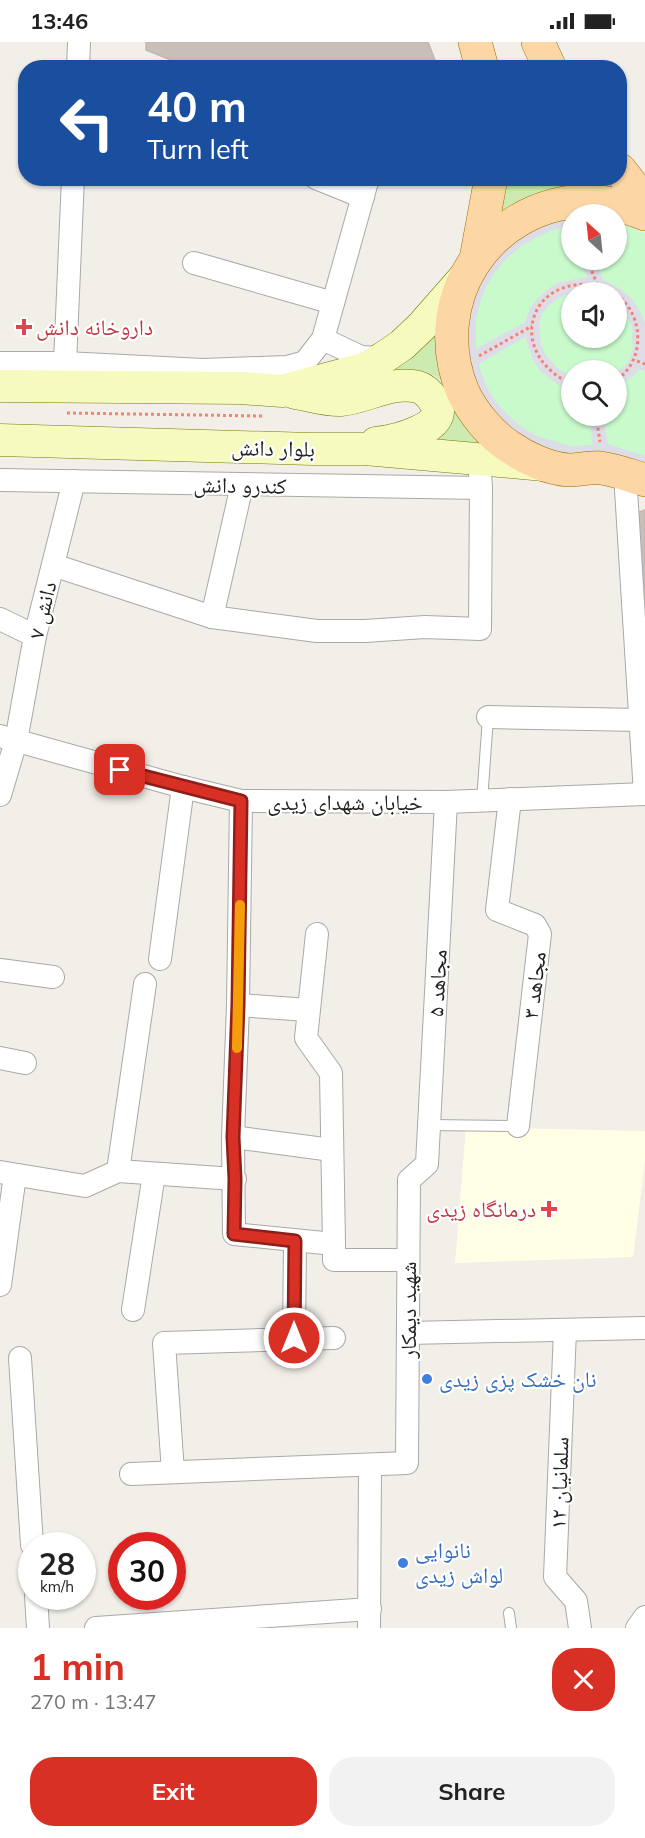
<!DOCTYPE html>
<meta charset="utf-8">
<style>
:root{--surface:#fff;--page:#f2f2f2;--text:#222;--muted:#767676;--accent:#d93025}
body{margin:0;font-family:Mulish,"Noto Naskh Arabic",sans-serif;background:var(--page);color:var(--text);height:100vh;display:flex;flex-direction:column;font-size:22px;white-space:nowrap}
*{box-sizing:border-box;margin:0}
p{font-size:20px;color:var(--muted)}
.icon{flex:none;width:33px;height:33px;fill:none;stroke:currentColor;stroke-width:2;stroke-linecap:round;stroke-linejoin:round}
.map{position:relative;height:1586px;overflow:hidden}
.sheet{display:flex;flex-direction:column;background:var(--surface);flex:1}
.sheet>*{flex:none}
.hud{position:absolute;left:18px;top:18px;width:609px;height:126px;border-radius:24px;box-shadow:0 2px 4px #0004;background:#1a4fa0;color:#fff;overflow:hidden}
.needle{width:39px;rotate:333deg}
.buttons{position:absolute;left:561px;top:162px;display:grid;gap:12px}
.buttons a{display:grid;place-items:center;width:66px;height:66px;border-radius:50%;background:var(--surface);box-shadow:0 2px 4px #0004;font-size:30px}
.speed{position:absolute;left:18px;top:1490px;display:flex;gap:12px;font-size:30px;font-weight:700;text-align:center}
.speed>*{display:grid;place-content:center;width:78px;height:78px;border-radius:50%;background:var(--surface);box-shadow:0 2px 4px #0004;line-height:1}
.speed small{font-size:15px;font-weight:400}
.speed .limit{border:9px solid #d22;background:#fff;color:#111}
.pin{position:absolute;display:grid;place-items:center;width:51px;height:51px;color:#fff;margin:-26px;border-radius:12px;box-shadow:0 3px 9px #0006}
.me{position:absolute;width:66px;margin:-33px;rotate:0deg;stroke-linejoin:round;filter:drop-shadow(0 0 4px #0008)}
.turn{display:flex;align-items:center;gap:21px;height:126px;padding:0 30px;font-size:27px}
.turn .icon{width:78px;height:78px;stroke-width:2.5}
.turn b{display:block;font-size:42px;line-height:51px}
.round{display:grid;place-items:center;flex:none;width:63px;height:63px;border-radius:24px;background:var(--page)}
.overview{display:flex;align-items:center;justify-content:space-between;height:102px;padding:0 30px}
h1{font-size:36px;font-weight:700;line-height:45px;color:var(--accent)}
.action{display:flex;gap:12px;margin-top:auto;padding:12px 30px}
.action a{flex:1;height:69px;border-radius:24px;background:var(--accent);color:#fff;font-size:24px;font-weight:700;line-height:69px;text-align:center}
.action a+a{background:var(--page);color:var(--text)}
.status{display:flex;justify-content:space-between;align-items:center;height:42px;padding:0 30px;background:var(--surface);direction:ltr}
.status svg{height:16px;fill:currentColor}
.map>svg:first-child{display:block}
</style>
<div class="status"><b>13:46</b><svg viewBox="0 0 49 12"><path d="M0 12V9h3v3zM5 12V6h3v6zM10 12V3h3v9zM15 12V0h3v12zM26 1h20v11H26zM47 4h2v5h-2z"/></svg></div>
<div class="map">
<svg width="645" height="1586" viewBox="0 0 645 1586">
<rect width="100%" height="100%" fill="#f2efe9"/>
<!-- education -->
<polygon fill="#ffffe5" points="466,1085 645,1089 645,1118 633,1215 455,1221"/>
<!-- grass -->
<g fill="#cdebb0">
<polygon points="496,137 617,137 633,159 489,190"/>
<path d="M439,278L453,364C461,382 472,393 487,405L410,400L449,361C447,353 446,344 440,338C428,325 391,331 374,331Z"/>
</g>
<!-- park -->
<path fill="#c8facc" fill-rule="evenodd" d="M571,177L572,218H616L617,180L645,191V421L602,409L569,411L551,407L534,400L481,349L469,277L502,212ZM572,250H616V296H572ZM572,328H616V374H572Z"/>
<!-- plaza -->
<polygon fill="#dddde8" points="571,177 571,196 567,185 550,189 535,196 520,205 506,217 495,230 486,245 480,261 476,278 476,307 525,280 530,266 539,255 549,246 560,240 587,235 580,218 595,218 603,238 612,242 623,249 633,258 640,269 645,281 645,330 639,327 635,333 617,346 617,330 625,324 630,316 633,306 632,285 628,275 617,261 616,250 586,249 572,250 556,258 548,264 542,272 539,282 541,302 545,312 558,327 571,334 571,349 561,345 540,329 533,318 525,295 479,322 481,330 487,346 497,361 509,374 522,385 537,394 570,404 593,403 589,374 603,374 608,402 645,414 645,421 602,409 569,411 551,407 534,400 518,391 504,379 491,365 481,349 474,332 470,318 468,296 469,277 473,259 480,242 489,226 502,212 515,200 531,190 548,182"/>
<!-- building -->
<g fill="#c7bfb8" stroke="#c4b6ab" stroke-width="1.5">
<polygon points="146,0 428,0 438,26 191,26 146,8"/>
<polygon points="645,468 645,601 636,471"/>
</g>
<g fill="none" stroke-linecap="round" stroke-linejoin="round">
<defs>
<g id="service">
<polyline points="482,759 488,675"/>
<polyline points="430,1083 518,1084"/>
<polyline points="509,1571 511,1586"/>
</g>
<g id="minor">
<polyline points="78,26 79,0"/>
<polyline points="316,136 363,155"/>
<polyline points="194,221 333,261"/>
<polyline points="323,297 361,315 383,316"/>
<polyline points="0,321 65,321 203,328 287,325 305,320 323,297 368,136"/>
<polyline points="65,321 73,136"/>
<polyline points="625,432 645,752"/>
<polyline points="0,438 481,446"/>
<polyline points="53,523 212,575 317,589 365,589 425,585 480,587 481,446 479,417"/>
<polyline points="212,575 242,443"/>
<polyline points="0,577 35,594"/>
<polyline points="488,675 640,678"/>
<polyline points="0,694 183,745 241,759 446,760 645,752"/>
<polyline points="0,753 16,699 35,594 74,439"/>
<polyline points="510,757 497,868 535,883 540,892 518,1084"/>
<polyline points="241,759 238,963 233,1095 234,1192 334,1202 334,1218 408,1218"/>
<polyline points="317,892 306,996 331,1031 334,1202"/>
<polyline points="160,917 183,745"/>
<polyline points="0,928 53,935"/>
<polyline points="238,963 308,968"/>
<polyline points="0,1016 25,1021"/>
<polyline points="233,1095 332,1108"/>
<polyline points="118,1129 145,942"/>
<polyline points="0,1130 85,1144 118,1129 235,1137"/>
<polyline points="0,1243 15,1133"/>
<polyline points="133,1268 154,1132"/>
<polyline points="565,1288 555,1535 576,1559 580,1586"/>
<polyline points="408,1291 645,1286"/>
<polyline points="294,1296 295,1199"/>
<polyline points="20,1316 32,1503"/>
<polyline points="173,1430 164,1301 334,1296"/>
<polyline points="131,1432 407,1421 409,1138 427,1122 446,760"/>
<polyline points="36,1554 38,1586"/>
<polyline points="96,1586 370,1567"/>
<polyline points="369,1586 370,1423"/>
<polyline points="637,1586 645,1575"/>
</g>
<g id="secondary">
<polyline points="0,344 240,346 282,349 364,327 383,316 402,303 422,284 465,235"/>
<path d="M295,351C309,353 326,359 341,358C366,356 392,338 418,345C425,347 431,354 435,360C452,386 393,399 376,401"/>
<polyline points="0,398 312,407 365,407 544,423"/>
</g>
<g id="primary">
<polyline points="475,0 482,26"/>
<polyline points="538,0 550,26"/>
<polyline points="620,128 645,160"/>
<path d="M645,172C625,164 605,158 583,159C487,164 425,260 463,350C473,371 490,392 510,405C526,416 549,427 569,428C579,428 591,425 601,426C616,428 631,434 645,438"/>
<polyline points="476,217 491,136"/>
</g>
</defs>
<!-- service casing -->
<use href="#service" stroke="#a9a9a9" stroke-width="12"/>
<!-- minor casing -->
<use href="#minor" stroke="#a9a9a9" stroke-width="24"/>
<!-- secondary casing -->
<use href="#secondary" stroke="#707d05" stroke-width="33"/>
<!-- primary casing -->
<use href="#primary" stroke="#a06b00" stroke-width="34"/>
<!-- path -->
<g stroke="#fa8072" stroke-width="3" stroke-dasharray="3 3" stroke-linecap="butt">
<polyline points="587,218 598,244"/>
<path d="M616,252C645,273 645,320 616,338"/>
<polyline points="479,314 532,284"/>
<polyline points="637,319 645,322"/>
<path d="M572,342C544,331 522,300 536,270C548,242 589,235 613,250"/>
<polyline points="67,371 262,374"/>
<polyline points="596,374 600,400"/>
</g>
<!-- service -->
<use href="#service" stroke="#fff" stroke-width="10"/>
<!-- minor -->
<use href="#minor" stroke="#fff" stroke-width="22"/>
<!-- secondary -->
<use href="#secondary" stroke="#f7fabf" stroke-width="32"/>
<!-- primary -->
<use href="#primary" stroke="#fcd6a4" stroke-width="33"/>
</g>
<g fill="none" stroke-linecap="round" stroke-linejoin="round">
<defs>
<polyline id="route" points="120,728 241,759 238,963 233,1095 235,1137 234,1192 295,1199 294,1296"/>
</defs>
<!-- route casing -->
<use href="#route" stroke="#8d1f18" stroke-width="15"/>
<!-- route -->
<use href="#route" stroke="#d93025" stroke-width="10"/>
<!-- slow -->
<polyline stroke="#f59e0b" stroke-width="10" points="237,1006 240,863"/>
</g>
<!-- markers -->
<g fill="#e0444e" stroke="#fff" stroke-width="2">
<path d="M21 276h6v6h6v6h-6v6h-6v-6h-6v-6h6z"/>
<path d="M546 1158h6v6h6v6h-6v6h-6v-6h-6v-6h6z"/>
</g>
<g fill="#3f7fe0" stroke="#fff" stroke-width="2">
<circle cx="427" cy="1337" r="6"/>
<circle cx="403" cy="1521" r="6"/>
</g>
<g text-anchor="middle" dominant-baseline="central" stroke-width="4.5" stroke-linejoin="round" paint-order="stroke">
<!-- health labels -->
<g font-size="22" fill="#be3a42" stroke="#fff" text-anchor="start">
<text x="36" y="285">داروخانه دانش</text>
<text x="536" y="1167" text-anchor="end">درمانگاه زیدی</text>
</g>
<!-- street labels -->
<g font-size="22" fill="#222" stroke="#fff">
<text transform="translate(273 406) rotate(1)">بلوار دانش</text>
<text transform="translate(240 443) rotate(1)">کندرو دانش</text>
<text transform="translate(42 568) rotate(-76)">دانش ۷</text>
<text x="345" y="760">خیابان شهدای زیدی</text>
<text transform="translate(437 941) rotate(-87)">مجاهد ۵</text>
<text transform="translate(534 943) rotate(-83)">مجاهد ۳</text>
<text transform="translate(408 1268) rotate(-90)">شهید دیمکار</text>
<text transform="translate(559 1441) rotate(-88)">سلمانیان ۱۲</text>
</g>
<!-- shop labels -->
<g font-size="22" fill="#366cbe" stroke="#fff" text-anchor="start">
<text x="439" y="1337">نان خشک پزی زیدی</text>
<text x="415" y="1508">نانوایی<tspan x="415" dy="25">لواش زیدی</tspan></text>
</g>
</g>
</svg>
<div class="buttons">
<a><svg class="needle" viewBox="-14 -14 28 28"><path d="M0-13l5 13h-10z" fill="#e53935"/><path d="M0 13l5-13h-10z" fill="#767676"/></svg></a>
<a><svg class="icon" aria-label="sound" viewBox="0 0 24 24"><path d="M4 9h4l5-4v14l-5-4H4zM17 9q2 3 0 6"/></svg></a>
<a><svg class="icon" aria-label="search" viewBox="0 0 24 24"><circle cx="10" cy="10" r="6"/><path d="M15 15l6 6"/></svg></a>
</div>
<div class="speed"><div>28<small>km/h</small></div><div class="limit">30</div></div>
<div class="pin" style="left:120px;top:728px;background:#d93025"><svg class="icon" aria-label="arrive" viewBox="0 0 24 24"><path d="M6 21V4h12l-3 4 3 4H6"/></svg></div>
<svg class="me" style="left:294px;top:1296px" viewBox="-20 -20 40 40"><circle r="17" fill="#d93025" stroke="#fff" stroke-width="3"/><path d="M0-11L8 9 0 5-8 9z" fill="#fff"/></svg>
<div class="hud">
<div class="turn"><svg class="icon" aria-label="left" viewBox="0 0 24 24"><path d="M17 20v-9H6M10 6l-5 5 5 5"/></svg><div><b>40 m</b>Turn left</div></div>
</div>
</div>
<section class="sheet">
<div class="overview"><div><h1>1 min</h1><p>270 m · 13:47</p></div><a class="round" style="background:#d93025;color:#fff"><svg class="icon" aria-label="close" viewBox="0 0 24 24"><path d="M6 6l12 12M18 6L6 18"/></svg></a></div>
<div class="action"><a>Exit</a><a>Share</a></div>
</section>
